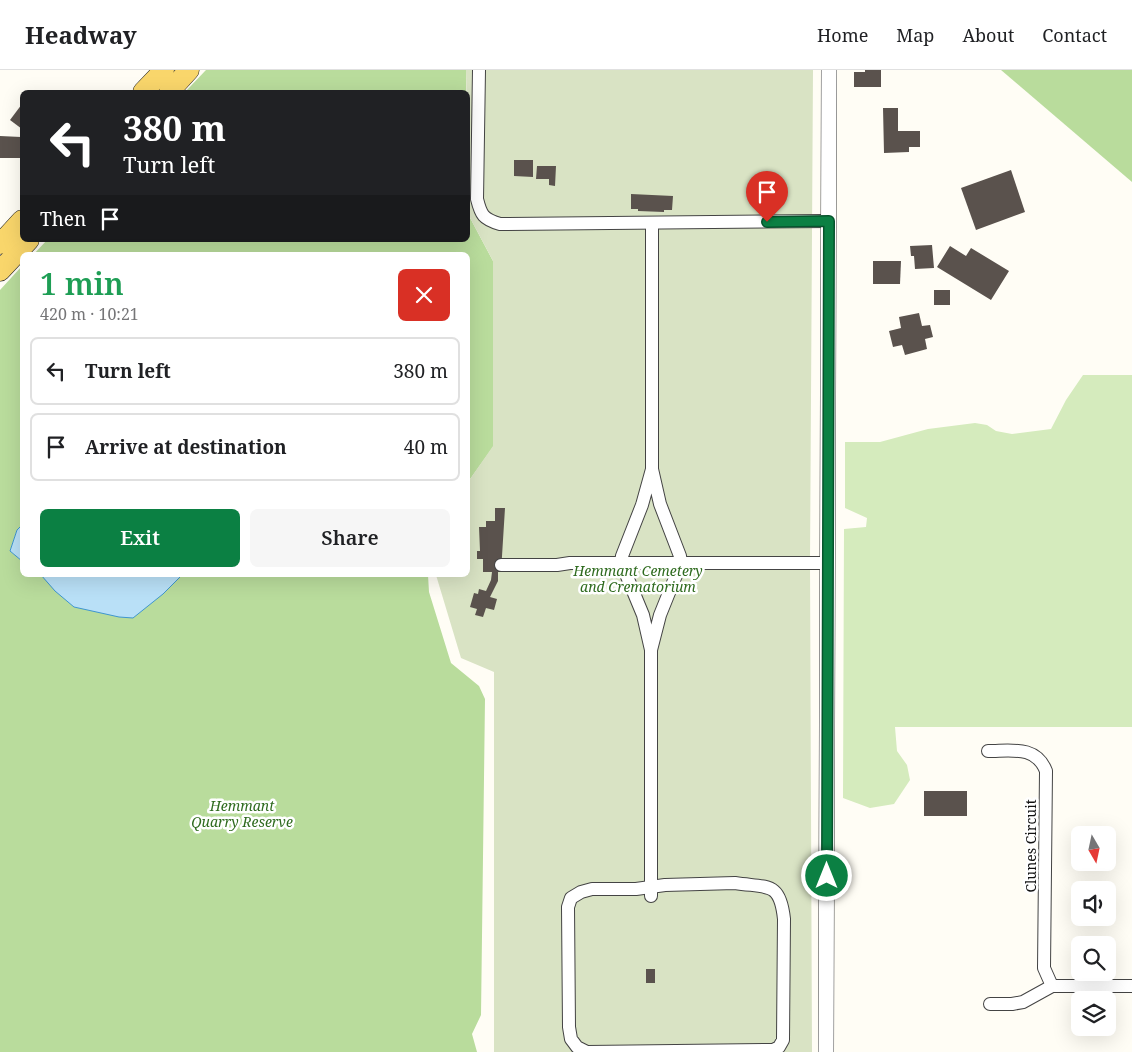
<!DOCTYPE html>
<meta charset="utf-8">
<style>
:root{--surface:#fff;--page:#f6f6f6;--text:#202124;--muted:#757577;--line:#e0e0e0;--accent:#0b8043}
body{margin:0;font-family:"Noto Serif",serif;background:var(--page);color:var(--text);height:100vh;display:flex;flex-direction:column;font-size:19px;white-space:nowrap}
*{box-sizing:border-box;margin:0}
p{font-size:16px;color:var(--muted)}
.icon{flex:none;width:28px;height:28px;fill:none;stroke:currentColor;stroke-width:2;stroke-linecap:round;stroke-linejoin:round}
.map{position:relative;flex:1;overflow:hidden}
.panel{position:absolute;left:20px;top:182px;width:450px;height:325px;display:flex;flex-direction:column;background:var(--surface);border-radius:8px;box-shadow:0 5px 20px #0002}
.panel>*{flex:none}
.hud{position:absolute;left:20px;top:20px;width:450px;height:152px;border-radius:8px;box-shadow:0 5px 20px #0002;background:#202124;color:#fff;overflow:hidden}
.needle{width:32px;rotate:171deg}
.buttons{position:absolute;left:1071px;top:756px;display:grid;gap:10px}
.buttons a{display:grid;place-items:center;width:45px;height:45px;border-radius:8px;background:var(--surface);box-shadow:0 5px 20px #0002;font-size:25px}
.pin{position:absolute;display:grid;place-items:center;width:42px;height:42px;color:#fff;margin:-51px -21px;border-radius:50% 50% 50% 0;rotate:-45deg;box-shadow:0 0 5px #0007}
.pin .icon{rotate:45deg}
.me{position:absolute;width:55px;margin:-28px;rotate:0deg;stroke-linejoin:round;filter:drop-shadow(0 0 4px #0008)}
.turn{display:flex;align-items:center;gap:18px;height:105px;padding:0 20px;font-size:22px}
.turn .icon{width:65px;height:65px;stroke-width:2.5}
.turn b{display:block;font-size:35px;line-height:42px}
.then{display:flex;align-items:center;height:48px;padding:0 20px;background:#0003;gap:10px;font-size:19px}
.round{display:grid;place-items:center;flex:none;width:52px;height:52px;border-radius:8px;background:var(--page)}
.summary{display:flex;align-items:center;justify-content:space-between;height:85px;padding:0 20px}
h1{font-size:30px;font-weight:600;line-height:38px;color:#1e9e55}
.action{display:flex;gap:10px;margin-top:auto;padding:10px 20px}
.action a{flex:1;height:58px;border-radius:8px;background:var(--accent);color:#fff;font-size:20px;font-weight:600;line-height:58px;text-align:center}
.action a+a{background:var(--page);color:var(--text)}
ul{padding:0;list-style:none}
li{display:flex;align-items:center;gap:15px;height:68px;margin:0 10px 8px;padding:0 10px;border:2px solid var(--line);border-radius:8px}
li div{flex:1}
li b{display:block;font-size:19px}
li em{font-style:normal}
header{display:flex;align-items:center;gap:30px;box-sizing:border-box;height:70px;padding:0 25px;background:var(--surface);border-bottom:1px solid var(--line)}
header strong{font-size:24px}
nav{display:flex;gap:28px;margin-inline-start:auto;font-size:18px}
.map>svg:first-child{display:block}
</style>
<header>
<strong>Headway</strong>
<nav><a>Home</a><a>Map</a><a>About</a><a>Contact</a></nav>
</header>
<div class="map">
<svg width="1132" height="982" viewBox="0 0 1132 982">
<rect width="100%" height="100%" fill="#fffdf5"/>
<!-- green -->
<polygon fill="#d5ebbd" points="1083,305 1132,305 1132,657 895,657 897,681 907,695 910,710 894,734 870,738 843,728 844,459 866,457 867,448 845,438 845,372 880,372 928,359 975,353 987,355 996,361 1012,364 1051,359 1066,330"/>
<!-- forest -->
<g fill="#b9dc9c">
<polygon points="206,0 466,0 466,22 185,22"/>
<polygon points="1001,0 1132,0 1132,112"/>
<polygon points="468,144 493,191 493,377 468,412 468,185 33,185 47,170 468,170"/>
<polygon points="22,196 22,455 17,460 10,481 22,491 22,505 41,505 74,537 95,540 163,524 182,505 428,505 429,522 451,593 479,616 485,629 481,945 472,964 477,982 0,982 0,220"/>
</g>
<!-- cemetery -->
<polygon fill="#d9e3c4" points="466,0 813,0 810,493 812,982 494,982 494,602 461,588 436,505 468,505 468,412 493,376 493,191 468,144"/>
<!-- water -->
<g fill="#b9e0f7" stroke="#3f96cf">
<polygon points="22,455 22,491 10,481 17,460"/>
<polygon points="41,505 182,505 163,524 133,548 119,547 74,537 55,521"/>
</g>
<!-- building -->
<g fill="#5a524d">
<polygon points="865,0 881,0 881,17 854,17 854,2 865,2"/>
<polygon points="22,34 22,59 10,50"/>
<polygon points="883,38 898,38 898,61 920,61 920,77 909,77 909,82 884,83"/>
<polygon points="0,66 21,67 20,88 0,88"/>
<polygon points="514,90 533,90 533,107 514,106"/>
<polygon points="537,96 556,96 555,116 549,115 549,109 536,109"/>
<polygon points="1011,100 1025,142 976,160 961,118"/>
<polygon points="631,124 673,126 672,140 664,140 664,142 638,141 638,139 631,139"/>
<polygon points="932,175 934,198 915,199 914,186 911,186 910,176"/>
<polygon points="950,176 966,186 971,178 1009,201 991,230 937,197"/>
<polygon points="873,191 901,191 900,214 873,214"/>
<rect x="934" y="220" width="16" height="15"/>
<polygon points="919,243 922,256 930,255 933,267 925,269 927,279 905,285 902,275 893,277 889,261 901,258 899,247"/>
<polygon points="495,438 505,438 501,502 498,502 498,511 490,527 497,529 494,540 486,538 483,547 475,545 477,539 470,537 474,523 478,524 479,519 486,521 491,510 492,502 483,502 483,489 477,489 477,481 480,481 479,457 486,457 486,451 495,451"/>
<rect x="924" y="721" width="43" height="25"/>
<rect x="646" y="899" width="9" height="14"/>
</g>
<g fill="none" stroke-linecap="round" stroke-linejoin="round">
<defs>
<g id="minor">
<path d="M479,0L477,129C481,145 483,149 500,154L829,151"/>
<polyline points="652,399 652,153"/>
<polyline points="501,495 557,495 570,493 828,493"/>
<path d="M988,681C1011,681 1036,675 1046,701L1044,898L1052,916"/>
<path d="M735,813C768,818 780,811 784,849L783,970L779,977L773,980L587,982L577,977L571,969L569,957L568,837L571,828L581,822L592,819H636L665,815Z"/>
<polyline points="651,826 651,580 660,545 681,493 680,486 660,434 652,399 642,435 622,486 621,492 643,545 651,580"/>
<polyline points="990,934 1012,934 1023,932 1052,916 1132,916"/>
</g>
<polyline id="tertiary" points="826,982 829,0"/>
<g id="primary">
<polyline points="143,22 164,0"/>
<polyline points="169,22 189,0"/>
<polyline points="0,174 22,150"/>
<polyline points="0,201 29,170"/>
</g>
</defs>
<!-- minor casing -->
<use href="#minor" stroke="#444" stroke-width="14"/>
<!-- tertiary casing -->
<use href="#tertiary" stroke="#444" stroke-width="16"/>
<!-- primary casing -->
<use href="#primary" stroke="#222" stroke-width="21"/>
<!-- minor -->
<use href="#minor" stroke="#fff" stroke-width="12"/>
<!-- tertiary -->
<use href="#tertiary" stroke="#fff" stroke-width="15"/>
<!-- primary -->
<use href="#primary" stroke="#f9d66b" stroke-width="20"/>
</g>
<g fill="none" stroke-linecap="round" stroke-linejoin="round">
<defs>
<polyline id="route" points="767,152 829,151 827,806"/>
</defs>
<!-- route casing -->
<use href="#route" stroke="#07532c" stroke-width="12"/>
<!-- route -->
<use href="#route" stroke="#0b8043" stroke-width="9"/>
</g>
<g text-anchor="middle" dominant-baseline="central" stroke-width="5" stroke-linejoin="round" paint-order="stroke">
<!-- park labels -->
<g font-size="14" font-style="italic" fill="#2f6b1f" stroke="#fff">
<text x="638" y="500">Hemmant Cemetery<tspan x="638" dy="16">and Crematorium</tspan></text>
<text x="242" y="735">Hemmant<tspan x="242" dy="16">Quarry Reserve</tspan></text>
</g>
<!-- street labels -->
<g font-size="14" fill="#111" stroke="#fff">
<text transform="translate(1030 776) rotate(-90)">Clunes Circuit</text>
</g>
</g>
</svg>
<div class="buttons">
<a><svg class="needle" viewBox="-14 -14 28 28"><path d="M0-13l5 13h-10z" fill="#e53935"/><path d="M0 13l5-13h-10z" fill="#757577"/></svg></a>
<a><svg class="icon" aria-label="sound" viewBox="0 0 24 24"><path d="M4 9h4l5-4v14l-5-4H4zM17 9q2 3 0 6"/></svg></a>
<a><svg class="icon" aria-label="search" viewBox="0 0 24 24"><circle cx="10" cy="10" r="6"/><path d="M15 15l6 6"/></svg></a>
<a><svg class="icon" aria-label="layers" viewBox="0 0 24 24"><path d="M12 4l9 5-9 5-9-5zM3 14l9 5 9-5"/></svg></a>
</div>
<div class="pin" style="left:767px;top:152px;background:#d93025"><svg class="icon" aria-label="arrive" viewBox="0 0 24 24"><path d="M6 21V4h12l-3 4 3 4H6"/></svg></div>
<svg class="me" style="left:827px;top:806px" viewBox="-20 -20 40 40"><circle r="17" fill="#0b8043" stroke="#fff" stroke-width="3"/><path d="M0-11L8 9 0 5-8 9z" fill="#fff"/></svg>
<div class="hud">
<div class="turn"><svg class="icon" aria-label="left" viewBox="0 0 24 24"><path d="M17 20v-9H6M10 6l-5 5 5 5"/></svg><div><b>380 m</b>Turn left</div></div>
<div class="then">Then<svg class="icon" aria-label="arrive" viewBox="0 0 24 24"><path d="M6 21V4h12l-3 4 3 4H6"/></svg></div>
</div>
<section class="panel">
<div class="summary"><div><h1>1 min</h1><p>420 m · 10:21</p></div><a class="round" style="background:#d93025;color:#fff"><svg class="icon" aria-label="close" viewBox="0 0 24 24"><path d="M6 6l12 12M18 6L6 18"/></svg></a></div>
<ul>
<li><svg class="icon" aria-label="left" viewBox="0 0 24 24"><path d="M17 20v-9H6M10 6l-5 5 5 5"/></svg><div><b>Turn left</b></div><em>380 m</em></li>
<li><svg class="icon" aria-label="arrive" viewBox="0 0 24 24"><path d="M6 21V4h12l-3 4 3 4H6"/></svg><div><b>Arrive at destination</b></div><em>40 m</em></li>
</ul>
<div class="action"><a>Exit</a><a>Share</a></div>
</section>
</div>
